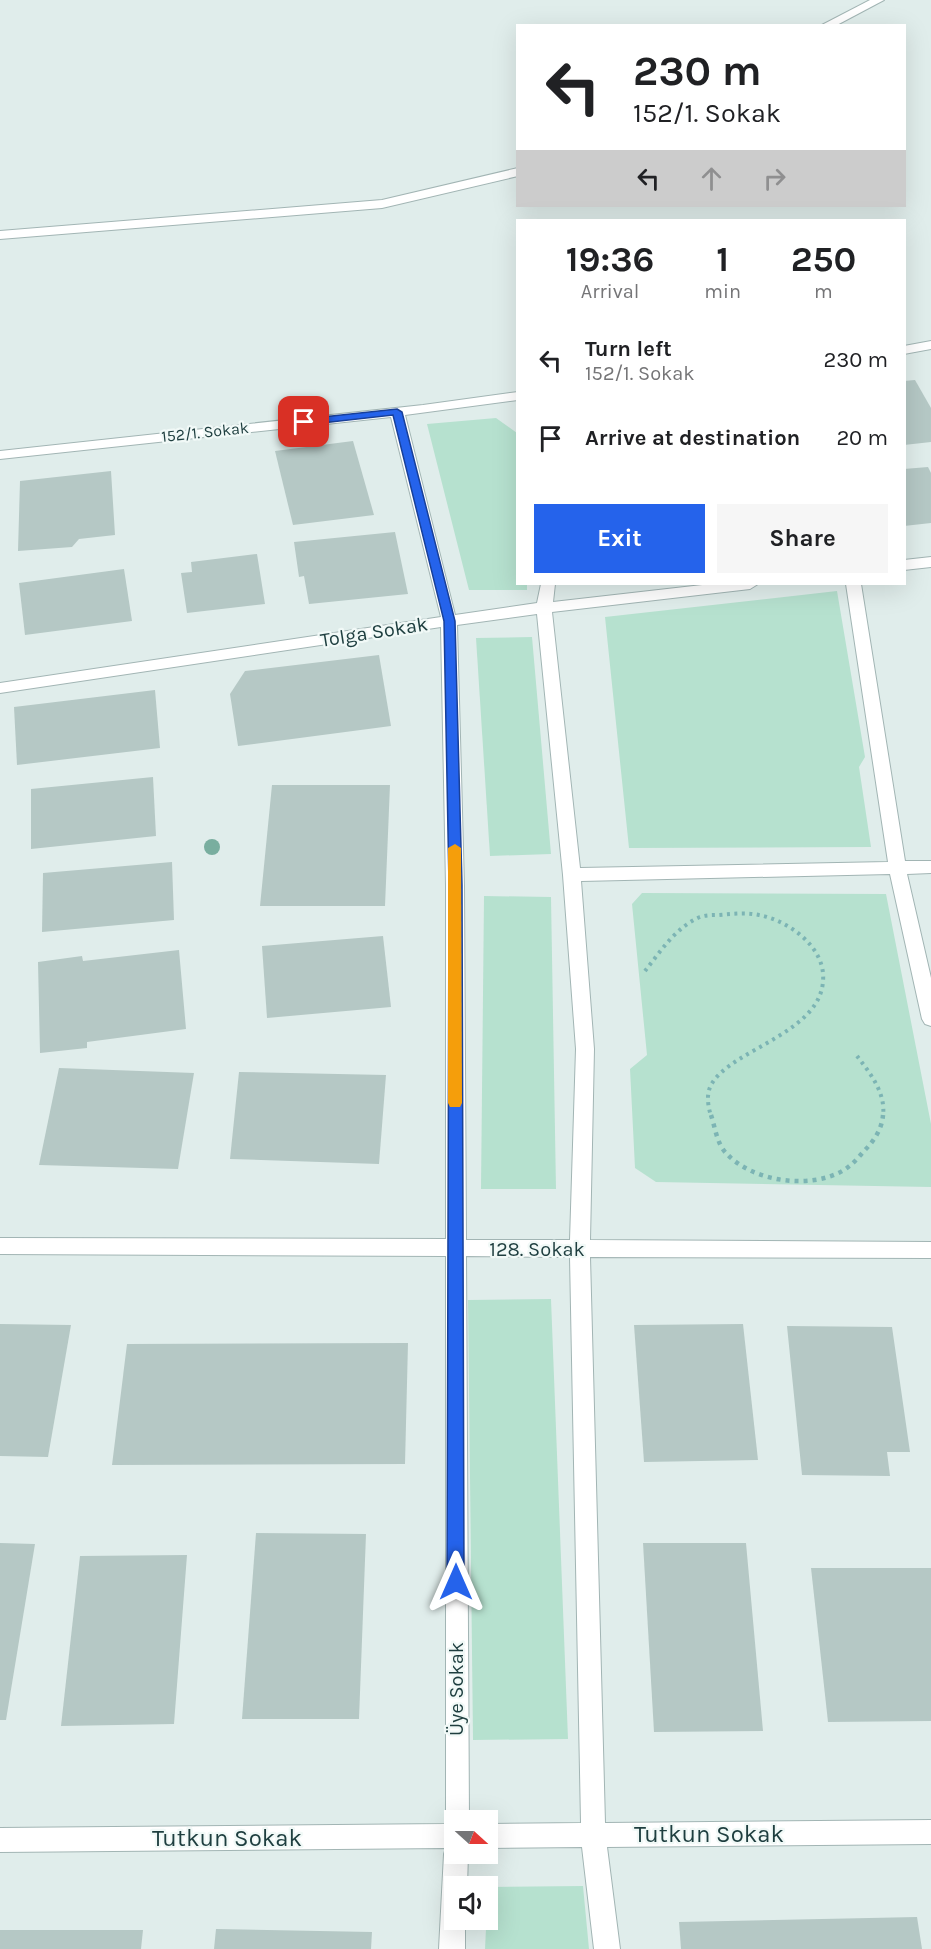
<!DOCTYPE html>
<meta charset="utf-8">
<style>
:root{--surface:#fff;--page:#f6f6f6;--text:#202124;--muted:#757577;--accent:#2563eb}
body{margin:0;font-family:Karla,sans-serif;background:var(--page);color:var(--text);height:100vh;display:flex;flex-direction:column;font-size:22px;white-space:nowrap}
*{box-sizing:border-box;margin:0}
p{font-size:20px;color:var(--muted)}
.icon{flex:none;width:33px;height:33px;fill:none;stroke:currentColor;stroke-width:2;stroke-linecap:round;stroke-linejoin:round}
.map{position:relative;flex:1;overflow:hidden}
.sheet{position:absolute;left:516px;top:219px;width:390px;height:366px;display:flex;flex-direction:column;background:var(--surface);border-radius:0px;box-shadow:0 6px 24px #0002}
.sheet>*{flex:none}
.banner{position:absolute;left:516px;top:24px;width:390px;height:183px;border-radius:0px;box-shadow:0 6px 24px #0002;background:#fff;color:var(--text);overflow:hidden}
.needle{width:39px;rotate:111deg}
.buttons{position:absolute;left:444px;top:1810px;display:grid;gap:12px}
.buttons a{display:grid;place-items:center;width:54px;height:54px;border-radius:0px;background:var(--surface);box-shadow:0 6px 24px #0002;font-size:30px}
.pin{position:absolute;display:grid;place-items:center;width:51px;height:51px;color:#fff;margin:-26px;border-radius:12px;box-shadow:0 3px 9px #0006}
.me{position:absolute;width:66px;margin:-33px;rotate:0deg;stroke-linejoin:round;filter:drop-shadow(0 0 4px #0008)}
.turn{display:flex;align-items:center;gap:21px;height:126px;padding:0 18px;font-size:27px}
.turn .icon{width:78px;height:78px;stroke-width:2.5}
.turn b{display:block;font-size:42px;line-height:51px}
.lanes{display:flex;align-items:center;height:57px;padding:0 18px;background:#0003;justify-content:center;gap:30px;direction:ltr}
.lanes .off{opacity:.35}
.eta{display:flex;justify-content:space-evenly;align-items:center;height:102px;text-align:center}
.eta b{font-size:36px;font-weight:700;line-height:42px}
.button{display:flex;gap:12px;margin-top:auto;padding:12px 18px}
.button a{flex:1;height:69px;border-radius:0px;background:var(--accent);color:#fff;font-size:24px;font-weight:700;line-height:69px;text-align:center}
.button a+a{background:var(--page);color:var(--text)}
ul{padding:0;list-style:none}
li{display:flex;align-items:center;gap:18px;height:78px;padding:0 18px}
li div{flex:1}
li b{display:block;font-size:22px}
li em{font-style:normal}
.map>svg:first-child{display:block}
</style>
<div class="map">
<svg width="931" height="1949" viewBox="0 0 931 1949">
<rect width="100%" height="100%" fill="#e0edeb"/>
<!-- green -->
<g fill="#b6e1cf">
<polygon points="496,418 517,433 518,584 527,584 527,590 469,590 427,424"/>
<polygon points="837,591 865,757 859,767 871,847 629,848 605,617"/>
<polygon points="532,637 551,854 490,856 476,638"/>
<polygon points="642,893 886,894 931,1124 931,1187 656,1182 635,1168 630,1069 647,1055 632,904"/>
<polygon points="484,896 551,897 556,1189 481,1189"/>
<polygon points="551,1299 568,1739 473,1740 468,1300"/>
<polygon points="583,1886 589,1949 485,1949 488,1887"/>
</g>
<!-- building -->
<g fill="#b5c8c5">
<polygon points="915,380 931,408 931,442 904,445 904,381"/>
<polygon points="353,441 374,515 293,525 275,451"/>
<polygon points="928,467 931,473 931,523 904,526 904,469"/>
<polygon points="111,471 115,535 79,539 72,547 18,551 20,481"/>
<polygon points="395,532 408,594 309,604 304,576 299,577 294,542"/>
<polygon points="257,554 265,604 187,613 181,573 192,572 191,562"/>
<polygon points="124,569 132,621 25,635 19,583"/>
<polygon points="379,655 391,726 238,746 230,694 245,671"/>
<polygon points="155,690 160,748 17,765 14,707"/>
<polygon points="153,777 156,836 31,849 31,789"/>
<polygon points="272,785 390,785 385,906 260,906"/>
<polygon points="172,862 174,920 42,932 43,873"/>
<polygon points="383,936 391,1007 267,1018 262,946"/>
<polygon points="179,950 186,1029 87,1042 87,1048 40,1053 38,962 82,956 83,961"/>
<polygon points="59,1068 194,1073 178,1169 39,1165"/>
<polygon points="239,1072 386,1075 379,1164 230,1159"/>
<polygon points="0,1324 71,1325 48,1457 0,1456"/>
<polygon points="743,1324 758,1460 644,1462 634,1325"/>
<polygon points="787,1326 892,1327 910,1452 887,1452 890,1476 802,1475"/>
<polygon points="408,1343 405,1464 112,1465 127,1344"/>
<polygon points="256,1533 366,1534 359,1719 242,1719"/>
<polygon points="0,1543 35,1544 6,1720 0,1720"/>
<polygon points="643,1543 746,1543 763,1731 654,1732"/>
<polygon points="187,1555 174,1724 61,1726 80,1556"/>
<polygon points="811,1568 931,1568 931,1721 828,1722"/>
<polygon points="917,1917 922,1949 681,1949 679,1922"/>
<polygon points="216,1929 372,1932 371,1949 214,1949"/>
<polygon points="0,1930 143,1930 141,1949 0,1949"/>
</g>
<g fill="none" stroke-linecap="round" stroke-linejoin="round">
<defs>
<g id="minor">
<polygon points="870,0 884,0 835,26 820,26"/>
<polygon points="518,168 518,176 382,208 0,239 0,231 382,200"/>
<polygon points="931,341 931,349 904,354 904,346"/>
<path d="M518,392V400L405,415L455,615L537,603L541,584H555L553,602L711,584H758L750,589L552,612L580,868L888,862L846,584H861L905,861H931V873L907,874L931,978V1026L925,1024L922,1019L890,874L581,881L594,1049L590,1240L931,1242V1258L590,1257L605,1823L931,1820V1844L607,1847L620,1949H594L582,1847L488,1848V1824L581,1823L570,1257L466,1256L469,1821H454V1854H468L467,1887H454V1920H465V1949H439L444,1854L446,1848L0,1852V1828L446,1824V1256L0,1254V1238L446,1239V885L441,627L0,693V683L441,617L391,417L0,459V451L423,405ZM537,614L563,875L576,1049L570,1240H466L464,885L457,625Z"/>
<polygon points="931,557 931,567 904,570 904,560"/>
</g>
</defs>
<!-- minor casing -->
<use href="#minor" stroke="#a2b5b4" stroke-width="2"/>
<!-- path-far1 -->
<g stroke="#7cb4b4" stroke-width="4" stroke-dasharray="3 4.5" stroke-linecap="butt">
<path d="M645,971C660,952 676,927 700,917C706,915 712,915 718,915C732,914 745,912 759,915C786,920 820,943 823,973C828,1033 732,1047 711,1085C706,1095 708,1106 711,1116"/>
<path d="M857,1056C870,1073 886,1093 883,1116"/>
</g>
<!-- path -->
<path stroke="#7cb4b4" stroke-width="4.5" stroke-dasharray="4 5" stroke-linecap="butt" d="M711,1115C715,1127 717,1144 726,1153C752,1182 811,1190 844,1170C852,1165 858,1158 864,1151C874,1141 882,1129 883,1115"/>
<!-- minor -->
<use href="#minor" fill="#fff" fill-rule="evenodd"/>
</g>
<!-- trees -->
<circle fill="#79ae9f" cx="212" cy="847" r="8"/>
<!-- route -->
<polygon fill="#2563eb" stroke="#184099" stroke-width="1.5" points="397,409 402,412 455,621 462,885 464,1582 462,1588 456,1591 450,1588 447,1582 449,885 444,621 393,415 304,425 298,422 304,419"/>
<!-- slow -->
<polygon fill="#f59e0b" points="455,844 461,848 462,1103 460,1107 450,1107 448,1103 448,848"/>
<g text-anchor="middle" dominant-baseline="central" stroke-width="4.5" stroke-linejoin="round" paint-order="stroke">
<!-- far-street labels -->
<g font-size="16" fill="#1e3e3f" stroke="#f1f9f7">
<text transform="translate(205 432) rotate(-6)">152/1. Sokak</text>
</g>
<!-- street labels -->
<g font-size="20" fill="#1e3e3f" stroke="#f1f9f7">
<text transform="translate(374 632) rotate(-9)">Tolga Sokak</text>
<text x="537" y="1249">128. Sokak</text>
<text transform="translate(456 1689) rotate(-90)">Üye Sokak</text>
</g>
<!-- near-street labels -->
<g font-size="24" fill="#1e3e3f" stroke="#f1f9f7">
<text x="709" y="1834">Tutkun Sokak</text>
<text x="227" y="1838">Tutkun Sokak</text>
</g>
</g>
</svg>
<div class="buttons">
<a><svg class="needle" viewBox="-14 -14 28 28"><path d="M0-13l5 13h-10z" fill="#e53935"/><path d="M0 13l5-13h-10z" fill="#757577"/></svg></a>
<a><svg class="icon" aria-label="sound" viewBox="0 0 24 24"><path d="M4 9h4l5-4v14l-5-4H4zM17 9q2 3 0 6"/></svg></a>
</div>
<div class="pin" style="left:304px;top:422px;background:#d93025"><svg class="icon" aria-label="arrive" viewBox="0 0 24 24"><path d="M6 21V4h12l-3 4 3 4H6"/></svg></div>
<svg class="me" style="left:456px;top:1582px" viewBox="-20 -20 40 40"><path d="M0-17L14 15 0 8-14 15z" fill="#2563eb" stroke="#fff" stroke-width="4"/></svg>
<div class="banner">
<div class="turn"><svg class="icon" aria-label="left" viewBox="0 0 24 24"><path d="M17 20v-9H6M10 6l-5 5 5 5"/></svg><div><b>230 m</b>152/1. Sokak</div></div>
<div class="lanes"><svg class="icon" aria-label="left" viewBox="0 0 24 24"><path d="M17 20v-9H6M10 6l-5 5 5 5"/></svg><svg class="icon off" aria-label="ahead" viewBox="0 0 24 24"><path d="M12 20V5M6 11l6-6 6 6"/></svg><svg class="icon off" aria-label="right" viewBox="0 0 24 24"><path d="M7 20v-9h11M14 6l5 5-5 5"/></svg></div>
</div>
<section class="sheet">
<div class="eta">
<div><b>19:36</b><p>Arrival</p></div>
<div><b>1</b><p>min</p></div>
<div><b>250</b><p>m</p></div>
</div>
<ul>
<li><svg class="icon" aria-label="left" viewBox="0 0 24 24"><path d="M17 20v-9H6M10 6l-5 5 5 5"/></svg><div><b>Turn left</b><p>152/1. Sokak</p></div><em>230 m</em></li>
<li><svg class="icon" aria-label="arrive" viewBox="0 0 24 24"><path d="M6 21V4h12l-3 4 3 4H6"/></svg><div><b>Arrive at destination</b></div><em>20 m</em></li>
</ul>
<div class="button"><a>Exit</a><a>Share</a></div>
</section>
</div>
